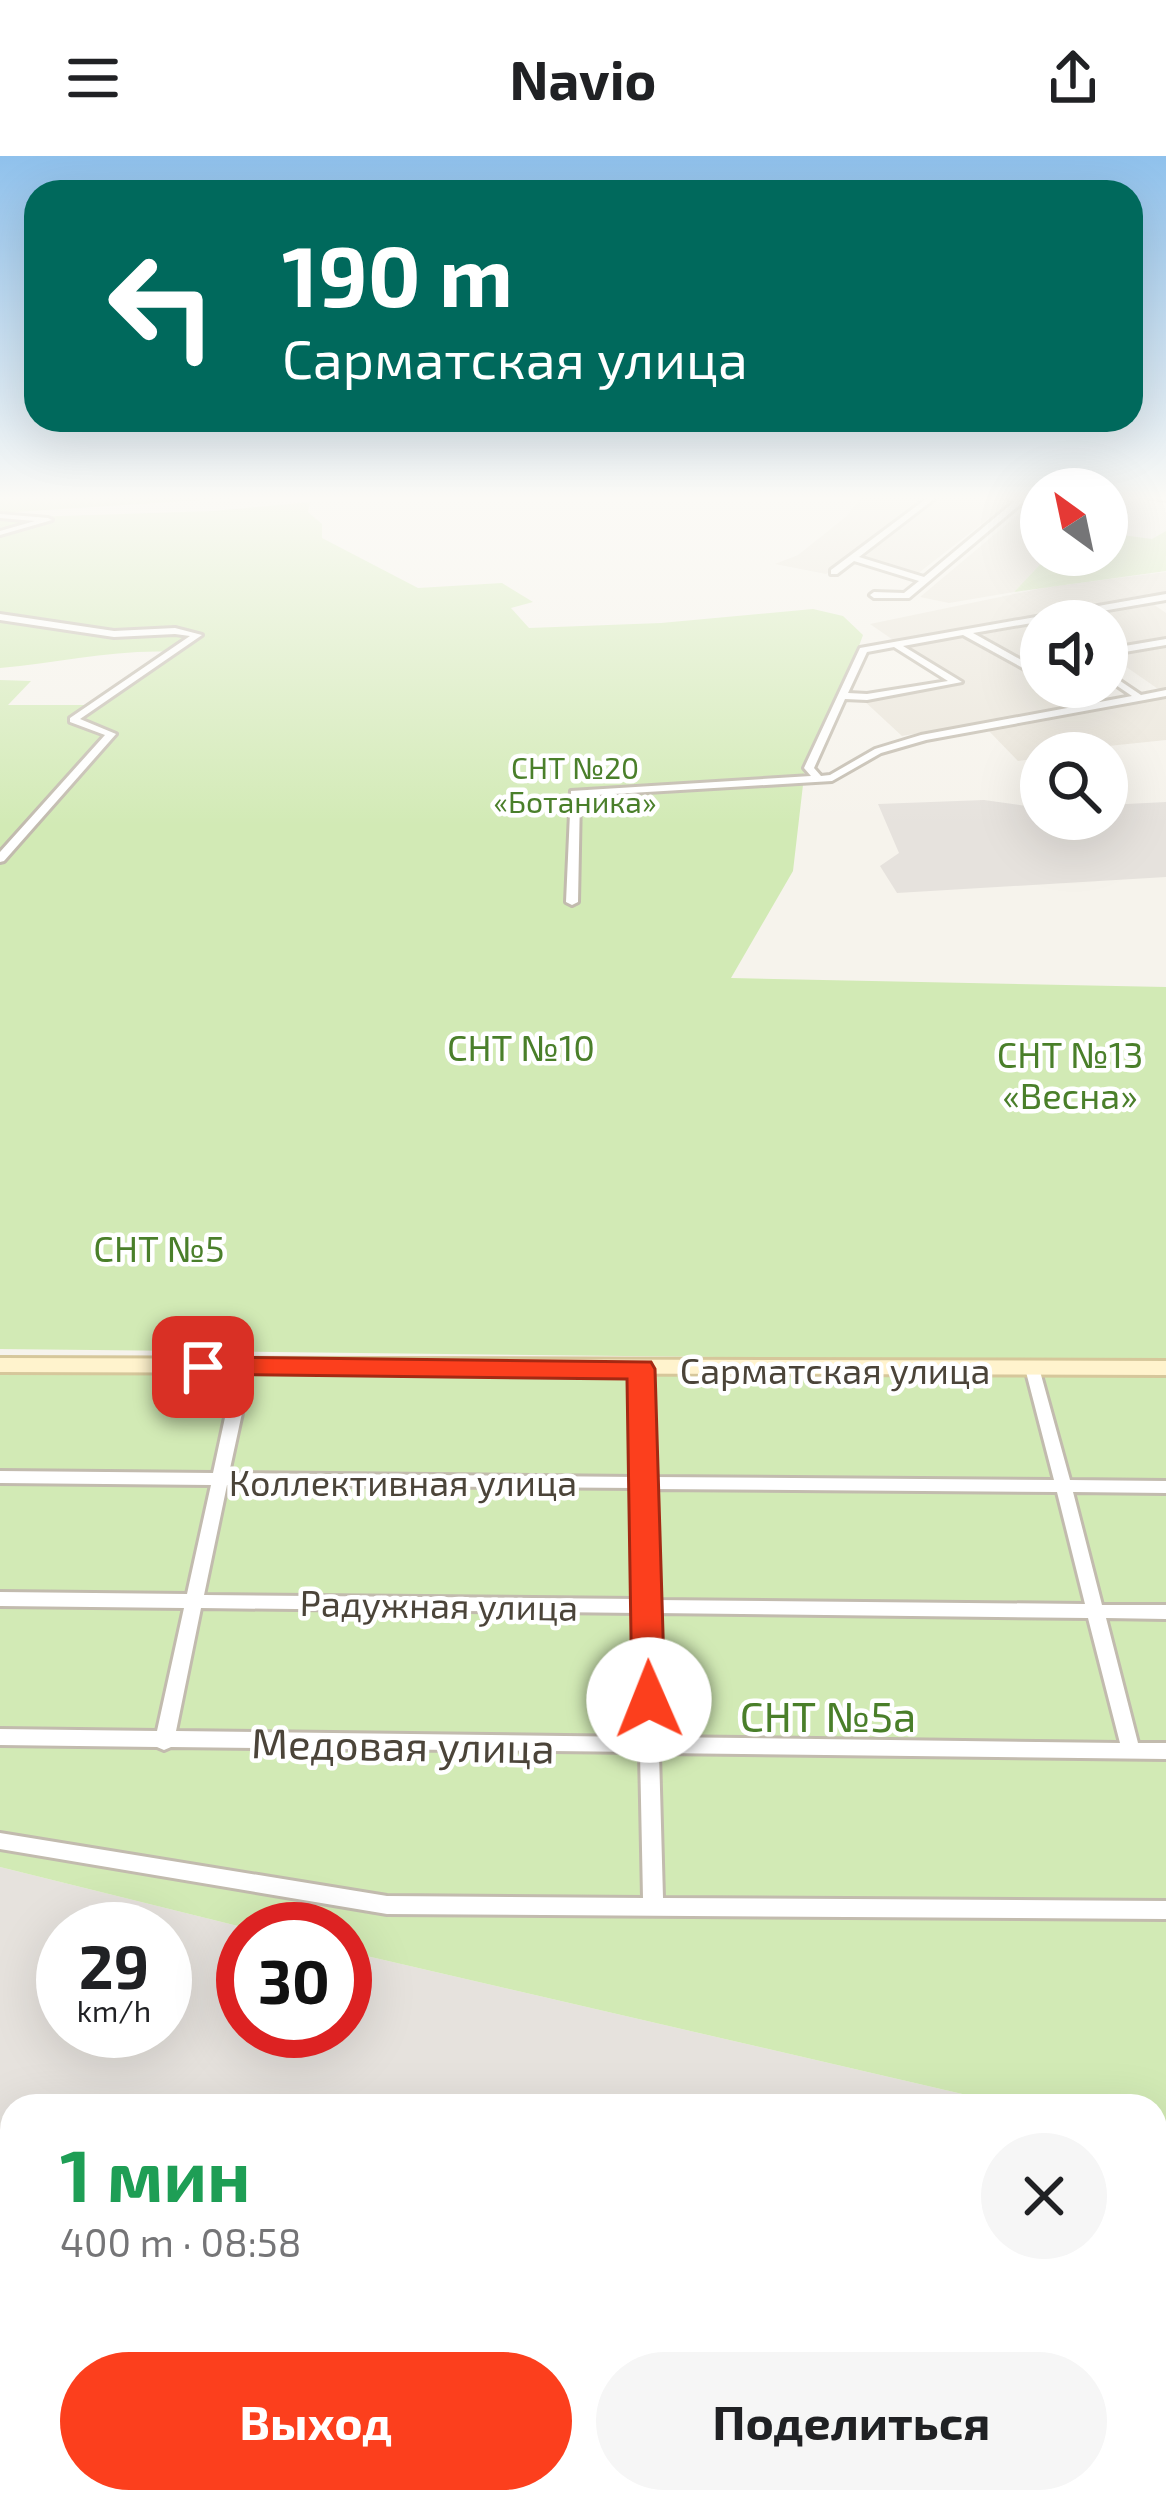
<!DOCTYPE html>
<html lang="ru">
<meta charset="utf-8">
<style>
:root{--surface:#fff;--page:#f6f6f6;--text:#202124;--muted:#757577;--accent:#fc3f1d}
body{margin:0;font-family:"Exo 2",sans-serif;background:var(--page);color:var(--text);height:100vh;display:flex;flex-direction:column;font-size:45px;white-space:nowrap}
*{box-sizing:border-box;margin:0}
p{font-size:39px;color:var(--muted)}
.icon{flex:none;width:66px;height:66px;fill:none;stroke:currentColor;stroke-width:2;stroke-linecap:round;stroke-linejoin:round}
.map{position:relative;flex:1;overflow:hidden}
.drawer{position:absolute;left:0px;top:1938px;width:1167px;height:420px;display:flex;flex-direction:column;background:var(--surface);border-radius:36px 36px 0 0;box-shadow:0 12px 48px #0002}
.drawer>*{flex:none}
.guide{position:absolute;left:24px;top:24px;width:1119px;height:252px;border-radius:36px;box-shadow:0 12px 48px #0002;background:#00695c;color:#fff;overflow:hidden}
.needle{width:78px;rotate:327deg}
.tools{position:absolute;left:1020px;top:312px;display:grid;gap:24px}
.tools a{display:grid;place-items:center;width:108px;height:108px;border-radius:50%;background:var(--surface);box-shadow:0 12px 48px #0002;font-size:60px}
.speed{position:absolute;left:36px;top:1746px;display:flex;gap:24px;font-size:60px;font-weight:700;text-align:center}
.speed>*{display:grid;place-content:center;width:156px;height:156px;border-radius:50%;background:var(--surface);box-shadow:0 12px 48px #0002;line-height:1}
.speed small{font-size:30px;font-weight:400}
.speed .limit{border:18px solid #d22;background:#fff;color:#111}
.pin{position:absolute;display:grid;place-items:center;width:102px;height:102px;color:#fff;margin:-51px;border-radius:24px;box-shadow:0 6px 18px #0006}
.me{position:absolute;width:132px;margin:-66px;rotate:359deg;stroke-linejoin:round;filter:drop-shadow(0 0 9px #0008)}
.turn{display:flex;align-items:center;gap:42px;height:252px;padding:0 60px;font-size:54px}
.turn .icon{width:156px;height:156px;stroke-width:2.5}
.turn b{display:block;font-size:84px;line-height:102px}
.round{display:grid;place-items:center;flex:none;width:126px;height:126px;border-radius:63px;background:var(--page)}
.headline{display:flex;align-items:center;justify-content:space-between;height:204px;padding:0 60px}
h1{font-size:72px;font-weight:700;line-height:90px;color:#1e9e55}
.primary-button{display:flex;gap:24px;margin-top:auto;padding:24px 60px}
.primary-button a{flex:1;height:138px;border-radius:72px;background:var(--accent);color:#fff;font-size:48px;font-weight:700;line-height:138px;text-align:center}
.primary-button a+a{background:var(--page);color:var(--text)}
header{display:flex;justify-content:space-between;align-items:center;height:156px;padding:0 60px;background:var(--surface);font-size:54px;font-weight:700}
.map>svg:first-child{display:block}
</style>
<header><svg class="icon" aria-label="menu" viewBox="0 0 24 24"><path d="M4 6h16M4 12h16M4 18h16"/></svg>Navio<svg class="icon" aria-label="share" viewBox="0 0 24 24"><path d="M12 15V3M7 8l5-5 5 5M5 13v7h14v-7"/></svg></header>
<div class="map">
<svg width="1166" height="2358" viewBox="0 0 1166 2358">
<rect width="100%" height="100%" fill="#f6f3ec"/>
<!-- residential -->
<g fill="#eae5da">
<polygon points="861,340 930,340 826,418 775,408 798,399 847,360"/>
<polygon points="941,340 1012,344 916,419 860,404"/>
<polygon points="1032,347 1041,349 1041,399 1049,399 1014,436 949,447 920,441"/>
<polygon points="1166,416 1166,438 896,486 870,468 1048,431"/>
<polygon points="1150,446 1166,457 1166,484 1107,494 1107,465 1044,465"/>
<polygon points="1041,465 1041,517 974,478"/>
<polygon points="969,480 1041,523 1041,531 1054,531 1084,549 902,580 862,543 959,527 903,491"/>
<polygon points="1166,490 1166,534 1161,535 1109,499"/>
<polygon points="1166,541 1166,584 1041,597 1041,602 1018,605 987,573"/>
</g>
<!-- industrial -->
<g fill="#e6e2dd" fill-rule="evenodd">
<polygon points="984,644 1041,652 1041,663 1107,663 1107,649 1166,646 1166,721 897,737 880,710 899,697 878,648"/>
<path d="M0,1711L250,1773H243V1875H345V1795L1014,1950H12V2315L0,2311ZM63,1773H165V1875H63Z"/>
<polygon points="1155,1983 1166,1985 1166,2358 161,2358 120,2346 1155,2346"/>
</g>
<!-- green -->
<g fill="#d2eab5">
<polygon points="0,340 263,340 0,357"/>
<path d="M310,346L308,356L322,368V382L418,432L502,427L533,446L511,452L529,472L661,467L813,453L843,460L863,479L823,589L806,603L793,715L731,822L1166,831V1206L0,1193V524L31,525L8,549H103L174,496C115,493 59,507 0,512V362L213,355Z"/>
<polygon points="1166,375 1166,415 1014,436 1049,399 1107,399 1107,377 1152,383"/>
<polygon points="0,1218 1166,1221 1166,1985 1155,1983 1155,1950 1014,1950 345,1795 345,1773 250,1773 0,1711"/>
<polygon points="0,2311 12,2315 12,2346 120,2346 161,2358 0,2358"/>
</g>
<g fill="none" stroke-linecap="round" stroke-linejoin="round">
<defs>
<g id="street">
<polygon points="930,340 938,340 859,401 924,421 1015,345 999,340 1028,340 1027,342 1041,345 1041,349 1023,346 909,442 874,442 870,439 874,436 904,437 919,425 854,405 837,418 831,418 831,414"/>
<polygon points="1141,340 1166,340 1166,344"/>
<polygon points="0,358 48,362 52,364 0,379 0,375 35,365 0,362"/>
<path d="M1166,438V444L973,477L1041,515V522L963,479L903,490L962,526L867,544L845,543L814,612L821,620L830,619L875,593L921,579L1132,540L1107,523V516L1141,539L1166,534V540L926,584L881,597L832,625L580,640L578,746L572,749L566,746L571,635L811,620L804,612L860,492ZM894,491L948,525L867,538L848,537L867,496Z"/>
<polygon points="0,458 114,475 175,472 202,479 80,563 116,578 4,705 0,706 0,696 105,579 70,566 70,562 190,480 175,478 114,481 0,464"/>
<polygon points="1166,483 1166,489 1107,499 1107,493"/>
<polygon points="1057,531 1069,531 1073,534 1068,537"/>
<path d="M244,1206L252,1211L229,1317L635,1321L633,1213L641,1208L649,1213L652,1321L1054,1324L1025,1212L1033,1207L1038,1208L1070,1324L1166,1325V1337L1073,1336L1102,1449H1166V1463L1106,1462L1138,1587H1166V1603L659,1597L663,1742L1166,1745V1763L387,1758L0,1693V1677L387,1740L643,1742L640,1596L171,1591L164,1594L157,1591L0,1589V1573L157,1575L184,1452L0,1450V1436L187,1438L211,1329L0,1327V1315L213,1317L236,1211ZM227,1329L635,1332L637,1443L204,1439ZM652,1333L1057,1336L1085,1448L655,1444ZM201,1452L638,1457L640,1581L176,1575ZM655,1457L1088,1462L1120,1587L659,1581Z"/>
</g>
<polygon id="secondary" points="0,1202 1166,1205 1166,1219 0,1216"/>
</defs>
<!-- street casing -->
<use href="#street" stroke="#c2bbae" stroke-width="6"/>
<!-- secondary casing -->
<use href="#secondary" stroke="#d6c79b" stroke-width="6"/>
<!-- street -->
<use href="#street" fill="#fff" fill-rule="evenodd"/>
<!-- secondary -->
<use href="#secondary" fill="#fff3cd" fill-rule="evenodd"/>
</g>
<!-- sky -->
<linearGradient id="sky" x2="0" y2="1"><stop stop-color="#8fc1ec"/><stop offset="0.51" stop-color="#fbfaf6"/><stop offset="1" stop-color="#fbfaf6" stop-opacity="0"/></linearGradient>
<rect width="1166" height="670" fill="url(#sky)"/>
<!-- route -->
<polygon fill="#fc3f1d" stroke="#a42913" stroke-width="3" points="203,1201 651,1206 655,1213 665,1544 660,1553 649,1557 637,1553 632,1544 627,1223 194,1218 189,1211 194,1204"/>
<g text-anchor="middle" dominant-baseline="central" stroke-width="9" stroke-linejoin="round" paint-order="stroke">
<!-- far-park labels -->
<g font-size="30" fill="#4a7f2a" stroke="#fff">
<text x="575" y="611">СНТ №20<tspan x="575" dy="34">«Ботаника»</tspan></text>
</g>
<!-- park labels -->
<g font-size="36" fill="#4a7f2a" stroke="#fff">
<text x="521" y="890">СНТ №10</text>
<text x="1070" y="897">СНТ №13<tspan x="1070" dy="41">«Весна»</tspan></text>
<text x="159" y="1091">СНТ №5</text>
</g>
<!-- street labels -->
<g font-size="36" fill="#4b4439" stroke="#fff">
<text x="835" y="1213">Сарматская улица</text>
<text x="403" y="1325">Коллективная улица</text>
<text transform="translate(439 1448) rotate(1)">Радужная улица</text>
</g>
<!-- near-park labels -->
<g font-size="42" fill="#4a7f2a" stroke="#fff">
<text x="828" y="1559">СНТ №5а</text>
</g>
<!-- near-street labels -->
<g font-size="42" fill="#4b4439" stroke="#fff">
<text transform="translate(403 1588) rotate(1)">Медовая улица</text>
</g>
</g>
</svg>
<div class="tools">
<a><svg class="needle" viewBox="-14 -14 28 28"><path d="M0-13l5 13h-10z" fill="#e53935"/><path d="M0 13l5-13h-10z" fill="#757577"/></svg></a>
<a><svg class="icon" aria-label="sound" viewBox="0 0 24 24"><path d="M4 9h4l5-4v14l-5-4H4zM17 9q2 3 0 6"/></svg></a>
<a><svg class="icon" aria-label="search" viewBox="0 0 24 24"><circle cx="10" cy="10" r="6"/><path d="M15 15l6 6"/></svg></a>
</div>
<div class="speed"><div>29<small>km/h</small></div><div class="limit">30</div></div>
<div class="pin" style="left:203px;top:1211px;background:#d93025"><svg class="icon" aria-label="arrive" viewBox="0 0 24 24"><path d="M6 21V4h12l-3 4 3 4H6"/></svg></div>
<svg class="me" style="left:649px;top:1544px" viewBox="-20 -20 40 40"><circle r="19" fill="#fff"/><path d="M0-13L10 11 0 6-10 11z" fill="#fc3f1d"/></svg>
<div class="guide">
<div class="turn"><svg class="icon" aria-label="left" viewBox="0 0 24 24"><path d="M17 20v-9H6M10 6l-5 5 5 5"/></svg><div><b>190 m</b>Сарматская улица</div></div>
</div>
<section class="drawer">
<div class="headline"><div><h1>1 мин</h1><p>400 m · 08:58</p></div><a class="round"><svg class="icon" aria-label="close" viewBox="0 0 24 24"><path d="M6 6l12 12M18 6L6 18"/></svg></a></div>
<div class="primary-button"><a>Выход</a><a>Поделиться</a></div>
</section>
</div>
